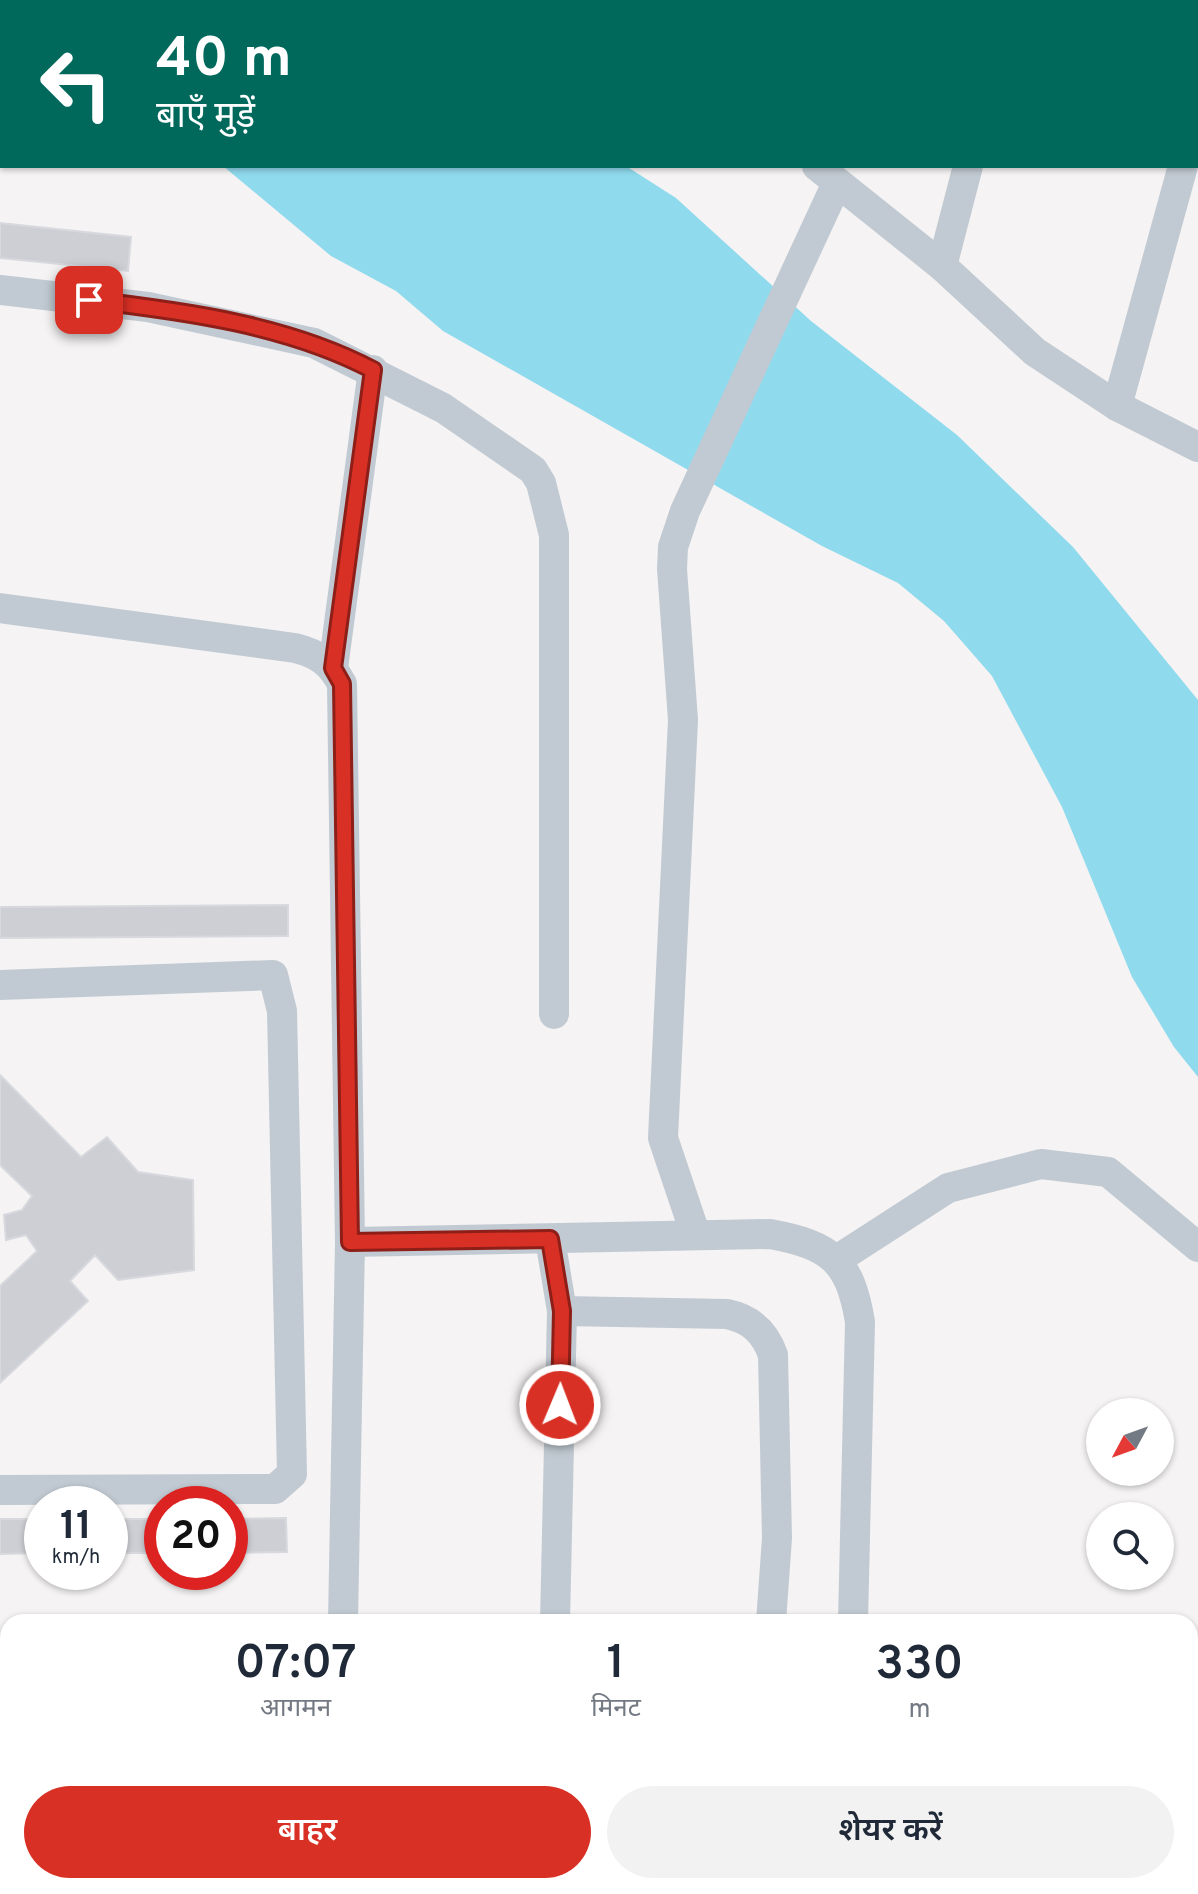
<!DOCTYPE html>
<html lang="hi">
<meta charset="utf-8">
<style>
:root{--surface:#fff;--page:#f2f2f3;--text:#1f2937;--muted:#747a83;--accent:#d93025}
body{margin:0;font-family:Overpass,"Noto Sans Devanagari",sans-serif;background:var(--page);color:var(--text);height:100vh;display:flex;flex-direction:column;font-size:30px;white-space:nowrap}
*{box-sizing:border-box;margin:0}
p{font-size:26px;color:var(--muted)}
.icon{flex:none;width:44px;height:44px;fill:none;stroke:currentColor;stroke-width:2;stroke-linecap:round;stroke-linejoin:round}
.map{position:relative;flex:1;overflow:hidden}
.drawer{position:absolute;left:0px;top:1614px;width:1198px;height:280px;display:flex;flex-direction:column;background:var(--surface);border-radius:24px 24px 0 0;box-shadow:0 2px 6px #0004}
.drawer>*{flex:none}
.guide{position:absolute;left:0px;top:0px;width:1198px;height:168px;box-shadow:0 2px 6px #0004;background:#00695c;color:#fff;overflow:hidden}
.needle{width:52px;rotate:229deg}
.fabs{position:absolute;left:1086px;top:1398px;display:grid;gap:16px}
.fabs a{display:grid;place-items:center;width:88px;height:88px;border-radius:50%;background:var(--surface);box-shadow:0 2px 6px #0004;font-size:40px}
.speed{position:absolute;left:24px;top:1486px;display:flex;gap:16px;font-size:40px;font-weight:700;text-align:center}
.speed>*{display:grid;place-content:center;width:104px;height:104px;border-radius:50%;background:var(--surface);box-shadow:0 2px 6px #0004;line-height:1}
.speed small{font-size:20px;font-weight:400}
.speed .limit{border:12px solid #d22;background:#fff;color:#111}
.pin{position:absolute;display:grid;place-items:center;width:68px;height:68px;color:#fff;margin:-34px;border-radius:16px;box-shadow:0 4px 12px #0006}
.me{position:absolute;width:88px;margin:-44px;rotate:1deg;stroke-linejoin:round;filter:drop-shadow(0 0 6px #0008)}
.turn{display:flex;align-items:center;gap:28px;height:168px;padding:0 24px;font-size:36px}
.turn .icon{width:104px;height:104px;stroke-width:2.5}
.turn b{display:block;font-size:56px;line-height:68px}
.eta{display:flex;justify-content:space-evenly;align-items:center;height:136px;text-align:center}
.eta b{font-size:48px;font-weight:600;line-height:56px}
.cta{display:flex;gap:16px;margin-top:auto;padding:16px 24px}
.cta a{flex:1;height:92px;border-radius:48px;background:var(--accent);color:#fff;font-size:32px;font-weight:600;line-height:92px;text-align:center}
.cta a+a{background:var(--page);color:var(--text)}
.map>svg:first-child{display:block}
</style>
<div class="map">
<svg width="1198" height="1894" viewBox="0 0 1198 1894">
<rect width="100%" height="100%" fill="#f5f3f3"/>
<!-- water -->
<g fill="#90daee">
<polygon points="0,0 358,0 360,2 2,2 2,19"/>
<polygon points="223,166 626,166 676,198 811,321 957,435 1073,547 1198,700 1198,1077 1174,1047 1132,977 1062,807 992,676 944,621 898,583 822,546 443,331 396,291 331,256"/>
</g>
<!-- building -->
<g fill="#cdcfd5" stroke="#d7d9de" stroke-width="2">
<polygon points="0,223 131,237 128,271 0,258"/>
<polygon points="288,905 288,936 0,938 0,907"/>
<polygon points="0,1075 81,1157 107,1137 138,1172 193,1180 194,1270 118,1280 95,1255 70,1281 88,1301 0,1383 0,1286 37,1251 26,1235 6,1240 4,1215 22,1210 32,1196 0,1165"/>
<polygon points="286,1518 287,1552 230,1553 230,1519"/>
<polygon points="0,1519 42,1519 42,1553 0,1554"/>
<rect x="110" y="1519" width="52" height="34"/>
</g>
<g fill="none" stroke-linecap="round" stroke-linejoin="round">
<!-- minor -->
<g stroke="#c1cad2" stroke-width="30">
<polyline points="590,0 592,2"/>
<polyline points="834,2 834,0"/>
<polyline points="1011,2 1011,0"/>
<polyline points="1196,119 1198,112"/>
<polyline points="817,166 942,266 1035,352 1117,406 1198,447"/>
<polyline points="942,266 968,166"/>
<polyline points="0,290 148,307 314,343 443,408 533,470 541,483 554,535 554,1014"/>
<polyline points="1117,406 1183,166"/>
<path d="M0,608L295,648C319,654 331,663 342,684L350,1242L343,1622"/>
<polyline points="333,668 373,370"/>
<polyline points="0,985 273,975 282,1011 292,1474 275,1489 0,1490"/>
<polyline points="695,1233 663,1138 683,720 672,569 673,547 685,511 837,183"/>
<polyline points="550,1239 562,1311 555,1622"/>
<path d="M350,1242L770,1234C830,1245 850,1260 860,1322L853,1622"/>
<polyline points="838,1259 948,1188 1041,1164 1108,1172 1198,1247"/>
<path d="M562,1311L727,1314C751,1319 765,1332 773,1355L777,1538L771,1622"/>
<polyline points="0,1787 8,1787"/>
<polyline points="545,1894 546,1886"/>
<polyline points="846,1894 846,1886"/>
</g>
</g>
<g fill="none" stroke-linecap="round" stroke-linejoin="round">
<defs>
<path id="route" d="M89,300C184,311 288,325 373,370L333,668L342,684L350,1242L550,1239L562,1311L560,1405"/>
</defs>
<!-- route casing -->
<use href="#route" stroke="#8d1f18" stroke-width="20"/>
<!-- route -->
<use href="#route" stroke="#d93025" stroke-width="14"/>
</g>
</svg>
<div class="fabs">
<a><svg class="needle" viewBox="-14 -14 28 28"><path d="M0-13l5 13h-10z" fill="#e53935"/><path d="M0 13l5-13h-10z" fill="#747a83"/></svg></a>
<a><svg class="icon" aria-label="search" viewBox="0 0 24 24"><circle cx="10" cy="10" r="6"/><path d="M15 15l6 6"/></svg></a>
</div>
<div class="speed"><div>11<small>km/h</small></div><div class="limit">20</div></div>
<div class="pin" style="left:89px;top:300px;background:#d93025"><svg class="icon" aria-label="arrive" viewBox="0 0 24 24"><path d="M6 21V4h12l-3 4 3 4H6"/></svg></div>
<svg class="me" style="left:560px;top:1405px" viewBox="-20 -20 40 40"><circle r="17" fill="#d93025" stroke="#fff" stroke-width="3"/><path d="M0-11L8 9 0 5-8 9z" fill="#fff"/></svg>
<div class="guide">
<div class="turn"><svg class="icon" aria-label="left" viewBox="0 0 24 24"><path d="M17 20v-9H6M10 6l-5 5 5 5"/></svg><div><b>40 m</b>बाएँ मुड़ें</div></div>
</div>
<section class="drawer">
<div class="eta">
<div><b>07:07</b><p>आगमन</p></div>
<div><b>1</b><p>मिनट</p></div>
<div><b>330</b><p>m</p></div>
</div>
<div class="cta"><a>बाहर</a><a>शेयर करें</a></div>
</section>
</div>
